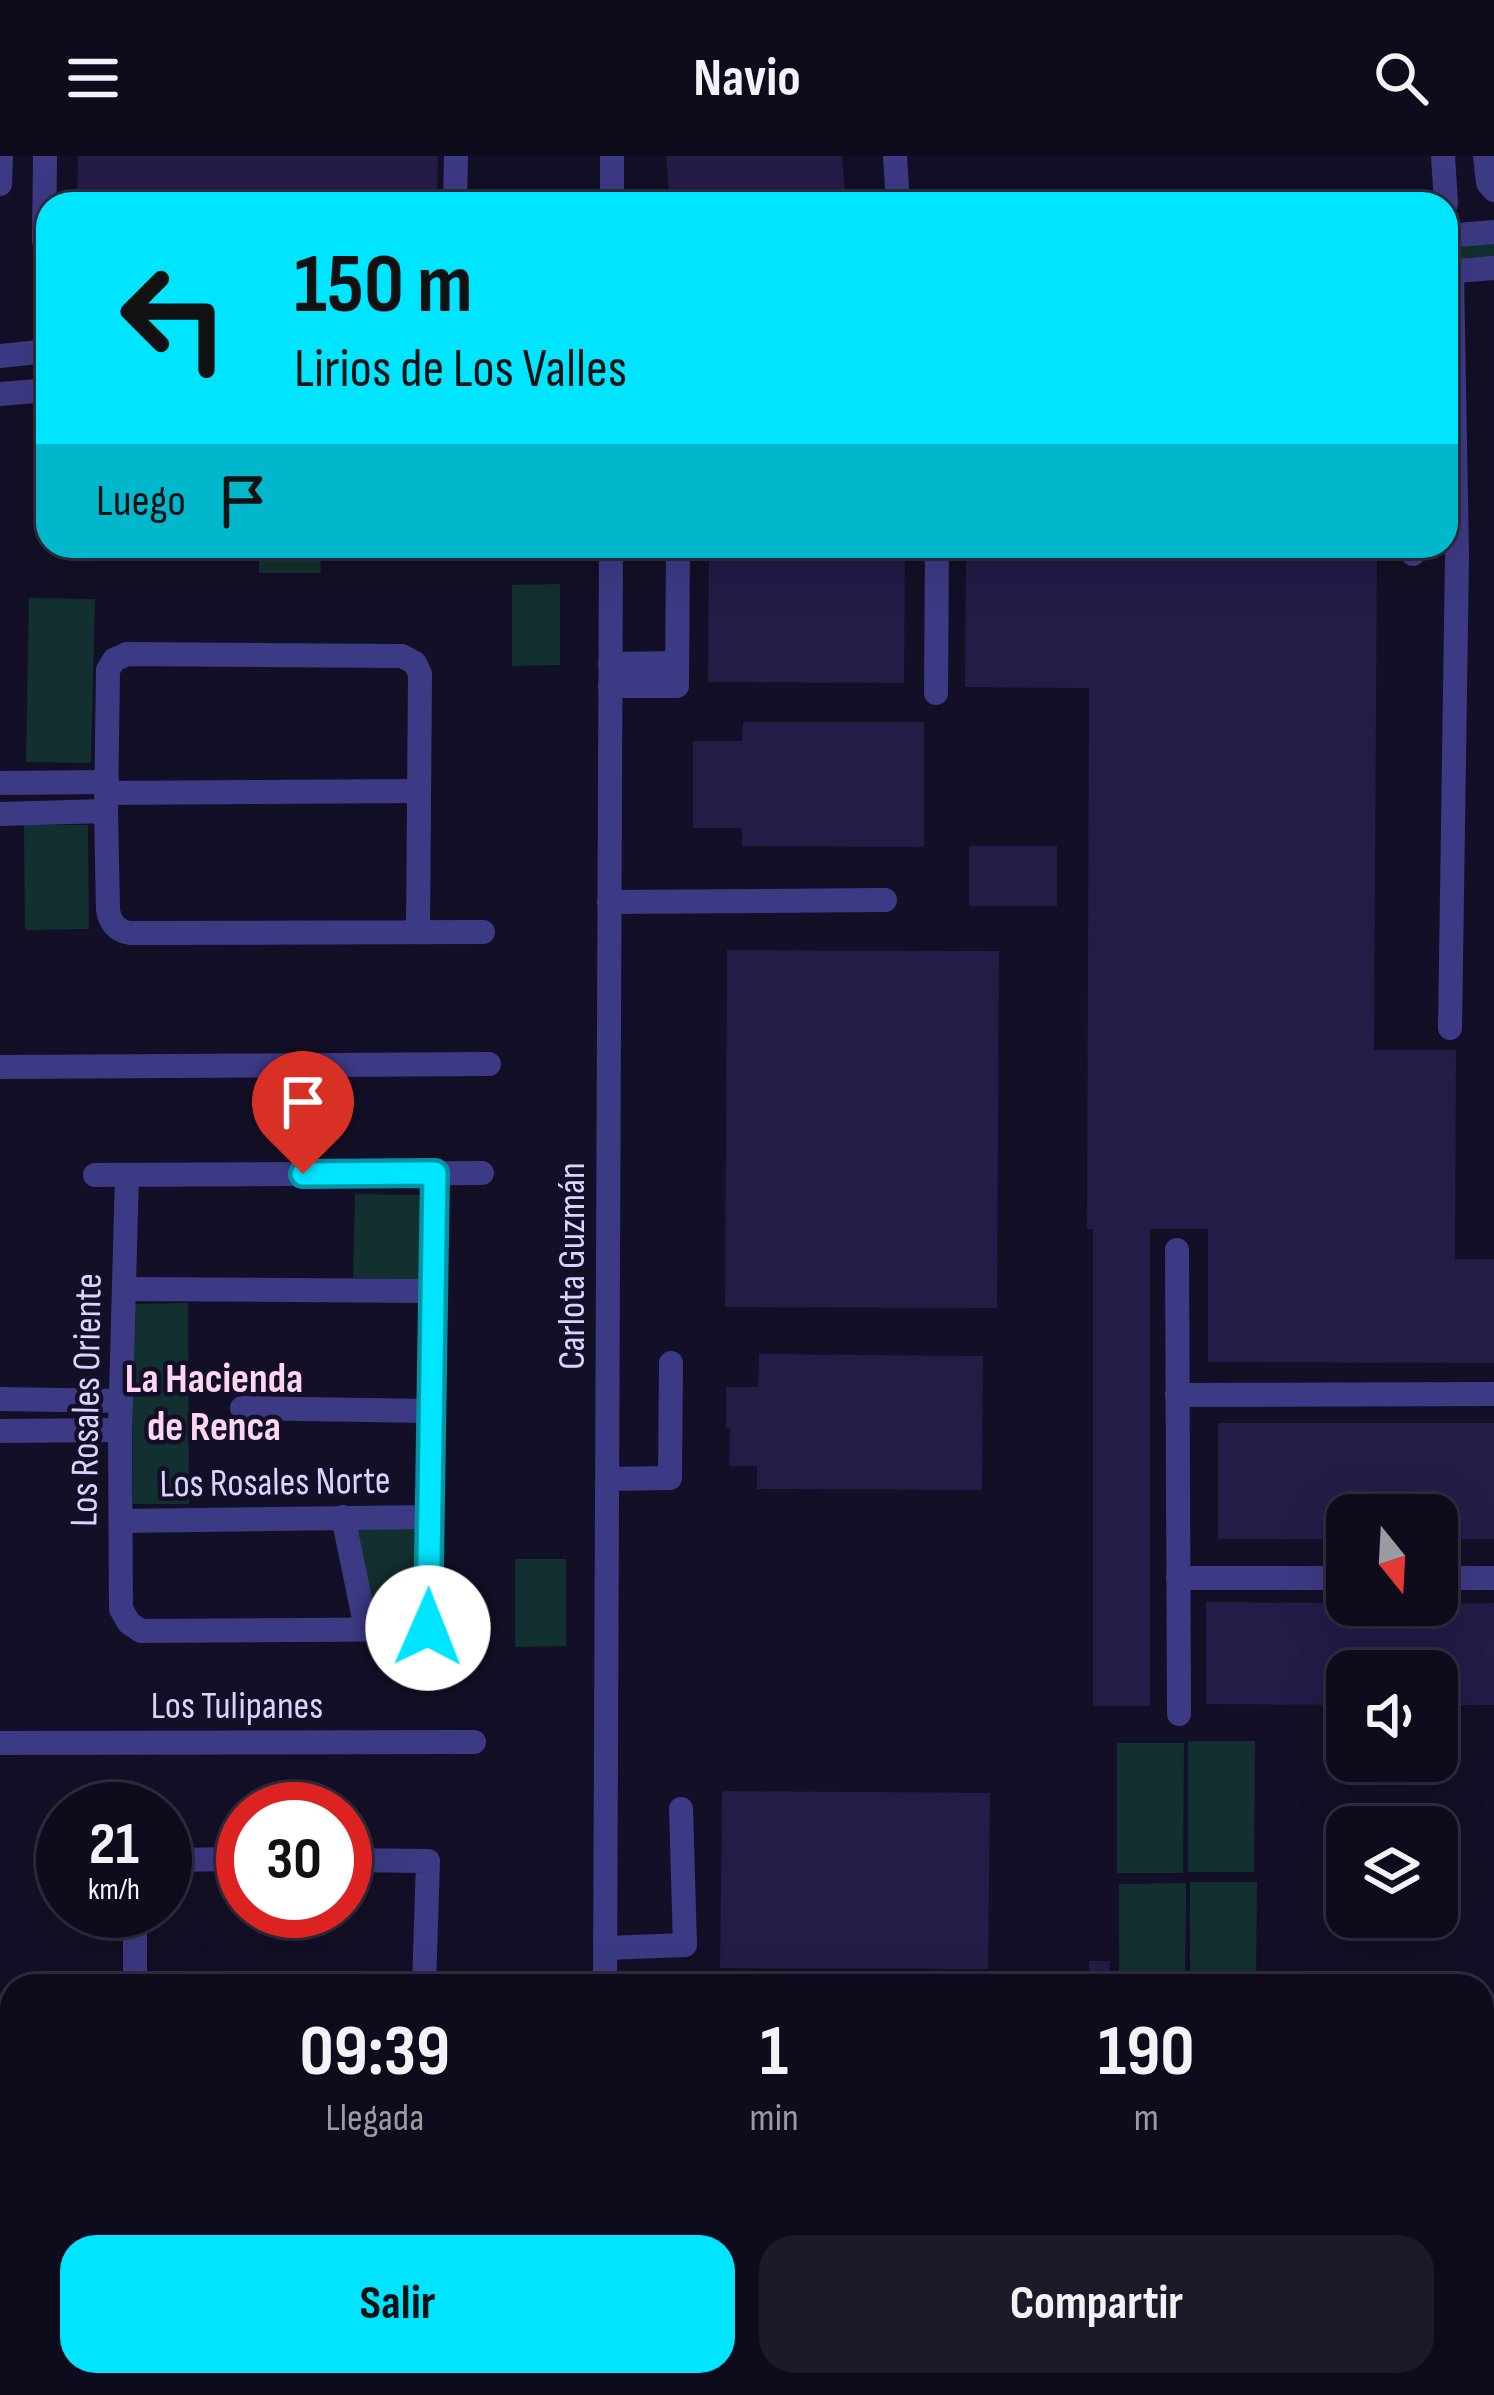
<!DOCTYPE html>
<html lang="es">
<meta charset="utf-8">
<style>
:root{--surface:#0e0b1c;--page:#1c1929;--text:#f1f3f6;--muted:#9b9ba3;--line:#2e2b3b;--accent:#00e5ff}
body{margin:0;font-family:"Sofia Sans Condensed",sans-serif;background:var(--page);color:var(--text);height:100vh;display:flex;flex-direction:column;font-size:45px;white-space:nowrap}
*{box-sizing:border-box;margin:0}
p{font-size:39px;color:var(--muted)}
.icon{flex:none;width:66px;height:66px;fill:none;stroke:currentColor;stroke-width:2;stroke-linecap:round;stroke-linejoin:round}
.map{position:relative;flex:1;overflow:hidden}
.panel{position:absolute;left:0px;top:1818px;width:1494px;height:423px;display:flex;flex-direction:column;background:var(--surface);border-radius:36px 36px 0 0;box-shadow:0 12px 48px #0002,0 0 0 3px var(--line)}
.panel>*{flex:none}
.guide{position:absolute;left:36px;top:36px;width:1422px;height:366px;border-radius:36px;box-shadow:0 12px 48px #0002,0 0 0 3px var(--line);background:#00e5ff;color:#111;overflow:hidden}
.needle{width:78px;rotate:162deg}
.tools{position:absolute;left:1326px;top:1338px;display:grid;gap:24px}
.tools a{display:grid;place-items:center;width:132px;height:132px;border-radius:24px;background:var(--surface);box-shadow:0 12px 48px #0002,0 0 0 3px var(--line);font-size:60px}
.speed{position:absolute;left:36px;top:1626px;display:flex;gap:24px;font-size:60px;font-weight:700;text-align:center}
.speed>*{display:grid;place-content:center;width:156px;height:156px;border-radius:50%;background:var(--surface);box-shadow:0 12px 48px #0002,0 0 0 3px var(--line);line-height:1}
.speed small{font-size:30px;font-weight:400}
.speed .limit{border:18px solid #d22;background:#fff;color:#111}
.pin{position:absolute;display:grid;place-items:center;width:102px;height:102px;color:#fff;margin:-123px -51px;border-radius:50% 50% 50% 0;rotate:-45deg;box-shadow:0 0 12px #0007}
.pin .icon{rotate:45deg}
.me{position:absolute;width:132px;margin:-66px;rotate:1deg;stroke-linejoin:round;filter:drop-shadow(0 0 9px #0008)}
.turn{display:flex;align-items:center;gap:42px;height:252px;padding:0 60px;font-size:54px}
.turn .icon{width:156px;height:156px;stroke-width:2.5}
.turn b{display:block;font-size:84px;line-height:102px}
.then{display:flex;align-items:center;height:114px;padding:0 60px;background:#0003;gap:24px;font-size:45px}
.eta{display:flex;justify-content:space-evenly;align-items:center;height:204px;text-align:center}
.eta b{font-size:72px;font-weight:700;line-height:84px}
.cta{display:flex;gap:24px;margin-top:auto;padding:24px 60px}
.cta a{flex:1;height:138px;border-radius:36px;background:var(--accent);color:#111;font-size:48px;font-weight:700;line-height:138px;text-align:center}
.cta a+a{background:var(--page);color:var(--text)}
header{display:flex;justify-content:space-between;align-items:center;height:156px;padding:0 60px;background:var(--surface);font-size:54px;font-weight:700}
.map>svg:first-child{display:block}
</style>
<header><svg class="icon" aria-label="menu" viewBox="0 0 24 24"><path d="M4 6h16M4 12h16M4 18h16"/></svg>Navio<svg class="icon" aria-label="search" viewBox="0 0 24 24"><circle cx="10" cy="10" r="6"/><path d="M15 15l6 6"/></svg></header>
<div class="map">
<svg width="1494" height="2239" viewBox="0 0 1494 2239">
<rect width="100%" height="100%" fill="#130f26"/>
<!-- green -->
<g fill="#12302f">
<polygon points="1494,84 1494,103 1446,108 1446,88"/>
<polygon points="259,390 320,390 321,417 259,417"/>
<polygon points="560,428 560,509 512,510 512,429"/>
<polygon points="29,442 95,443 91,607 26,606"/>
<polygon points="24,669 88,669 89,773 25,774"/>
<polygon points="355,1038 423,1039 421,1123 353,1122"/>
<polygon points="188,1147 189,1348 133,1348 131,1148"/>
<polygon points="420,1369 420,1464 371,1463 352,1370"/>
<polygon points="515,1403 566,1403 566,1490 515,1491"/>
<polygon points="1188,1585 1255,1585 1254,1716 1188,1716"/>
<polygon points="1117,1587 1184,1587 1183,1717 1117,1717"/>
<polygon points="1190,1726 1257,1726 1256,1830 1190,1830"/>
<polygon points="1186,1727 1185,1830 1119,1830 1119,1728"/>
</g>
<!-- building -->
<g fill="#241b47">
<polygon points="78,0 438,0 437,48 77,48"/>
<polygon points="666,0 842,0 845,37 708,48 670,48"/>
<polygon points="709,390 905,390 904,527 708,526"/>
<polygon points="966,390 1377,390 1374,894 1456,894 1455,1103 1494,1103 1494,1207 1208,1206 1208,1073 1150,1073 1150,1550 1093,1550 1093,1073 1087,1073 1089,532 965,531"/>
<polygon points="743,566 924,566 924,691 742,690 742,672 693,672 693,585 742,585"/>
<rect x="969" y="690" width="88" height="60"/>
<polygon points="727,794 999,795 997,1152 725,1151"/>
<polygon points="759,1198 983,1200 982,1334 757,1333 757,1310 729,1310 730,1272 726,1272 726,1231 758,1231"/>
<polygon points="1218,1267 1494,1267 1494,1383 1437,1383 1437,1359 1347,1359 1347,1383 1218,1383"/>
<polygon points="1206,1446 1347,1447 1347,1449 1494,1447 1494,1549 1437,1549 1437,1515 1347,1515 1347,1549 1206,1548"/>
<polygon points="722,1635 990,1637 988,1813 720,1812"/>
<polygon points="1089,1805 1110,1805 1109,1830 1089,1830"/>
</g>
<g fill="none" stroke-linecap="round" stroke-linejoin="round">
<!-- minor -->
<g stroke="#3d3a85" stroke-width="24">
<polyline points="45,0 44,85 48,92"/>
<polyline points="895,0 898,48"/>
<polyline points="1443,0 1446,48"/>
<polyline points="1485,0 1488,27 1494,34"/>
<polyline points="0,28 1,0"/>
<polyline points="455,48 456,0"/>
<polyline points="612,48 612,0"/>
<polyline points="1446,80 1494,76"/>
<polyline points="1446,116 1494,112"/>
<polyline points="0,200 48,195"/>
<polyline points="0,238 48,234"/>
<polyline points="1413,398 1413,390"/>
<polyline points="610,508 677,507"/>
<polyline points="610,530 677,530 678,390"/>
<polyline points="936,537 937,390"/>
<polyline points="0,627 107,626"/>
<polyline points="106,637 419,635"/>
<polyline points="0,658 106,655"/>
<polyline points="609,746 885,744"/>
<path d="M418,776L420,518L415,507L402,500L127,498L114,504L108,514L106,655L108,754C110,767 117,775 130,777L483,776"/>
<polyline points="1450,872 1457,400 1452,115"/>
<polyline points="0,911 489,908"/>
<polyline points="95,1019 482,1017"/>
<polyline points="127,1019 120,1274 121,1453 129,1467 141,1475 467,1473"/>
<polyline points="1177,1094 1179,1558"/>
<polyline points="124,1133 433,1135"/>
<polyline points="1177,1239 1494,1238"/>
<polyline points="0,1243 121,1245"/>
<polyline points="242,1252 431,1255"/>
<polyline points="0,1275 120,1274"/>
<polyline points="608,1323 670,1322 671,1207"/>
<polyline points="343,1361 366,1472"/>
<polyline points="122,1365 430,1361"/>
<polyline points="1178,1422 1347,1422"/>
<polyline points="1437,1422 1494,1422"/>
<polyline points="428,1473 435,1017"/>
<polyline points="0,1587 474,1586"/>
<polyline points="165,1704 243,1703"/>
<polyline points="345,1704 428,1705 424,1830"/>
<polyline points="135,1755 135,1830"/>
<polyline points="606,1792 685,1789 681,1653"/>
<polyline points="135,1829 424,1827"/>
<polyline points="605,1830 611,390"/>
<polyline points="0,1871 12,1871"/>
<polyline points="0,1905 12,1905"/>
<polyline points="0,2095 12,2096"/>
<polyline points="1482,2095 1494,2095"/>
<polyline points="572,2239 572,2229"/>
</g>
</g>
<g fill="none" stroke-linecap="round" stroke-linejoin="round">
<defs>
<polyline id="route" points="303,1018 435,1017 428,1472"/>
</defs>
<!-- route casing -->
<use href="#route" stroke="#0095a6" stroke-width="30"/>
<!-- route -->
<use href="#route" stroke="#00e5ff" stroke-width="21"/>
</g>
<g text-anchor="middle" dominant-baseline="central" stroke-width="9" stroke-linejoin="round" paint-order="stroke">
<!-- street labels -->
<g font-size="39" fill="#d9d4ff" stroke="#130f26">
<text transform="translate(572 1110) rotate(-90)">Carlota Guzmán</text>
<text transform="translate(87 1244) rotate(-89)">Los Rosales Oriente</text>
<text transform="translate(275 1327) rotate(-1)">Los Rosales Norte</text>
<text x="237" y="1550">Los Tulipanes</text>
</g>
<!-- neighbourhood labels -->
<g font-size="42" font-weight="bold" fill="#ffd6f0" stroke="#130f26">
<text x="214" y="1223">La Hacienda<tspan x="214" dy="48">de Renca</tspan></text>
</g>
</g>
</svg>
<div class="tools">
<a><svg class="needle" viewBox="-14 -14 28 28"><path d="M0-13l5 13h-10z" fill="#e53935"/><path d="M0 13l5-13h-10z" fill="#9b9ba3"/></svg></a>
<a><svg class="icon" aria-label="sound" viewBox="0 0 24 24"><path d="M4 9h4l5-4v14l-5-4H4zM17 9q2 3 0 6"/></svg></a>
<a><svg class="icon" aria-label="layers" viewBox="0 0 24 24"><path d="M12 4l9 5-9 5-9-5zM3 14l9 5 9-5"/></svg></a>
</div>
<div class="speed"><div>21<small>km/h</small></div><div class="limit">30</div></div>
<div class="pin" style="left:303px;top:1018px;background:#d93025"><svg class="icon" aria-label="arrive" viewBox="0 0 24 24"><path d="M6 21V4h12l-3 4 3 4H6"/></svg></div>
<svg class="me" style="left:428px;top:1472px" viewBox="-20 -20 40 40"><circle r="19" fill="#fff"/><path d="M0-13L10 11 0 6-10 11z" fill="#00e5ff"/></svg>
<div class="guide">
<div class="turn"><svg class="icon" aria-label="left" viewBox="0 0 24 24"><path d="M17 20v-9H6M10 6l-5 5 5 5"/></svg><div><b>150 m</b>Lirios de Los Valles</div></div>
<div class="then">Luego<svg class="icon" aria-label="arrive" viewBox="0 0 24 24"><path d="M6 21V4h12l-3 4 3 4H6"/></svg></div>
</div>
<section class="panel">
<div class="eta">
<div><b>09:39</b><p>Llegada</p></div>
<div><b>1</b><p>min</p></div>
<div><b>190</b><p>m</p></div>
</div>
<div class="cta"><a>Salir</a><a>Compartir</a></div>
</section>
</div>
